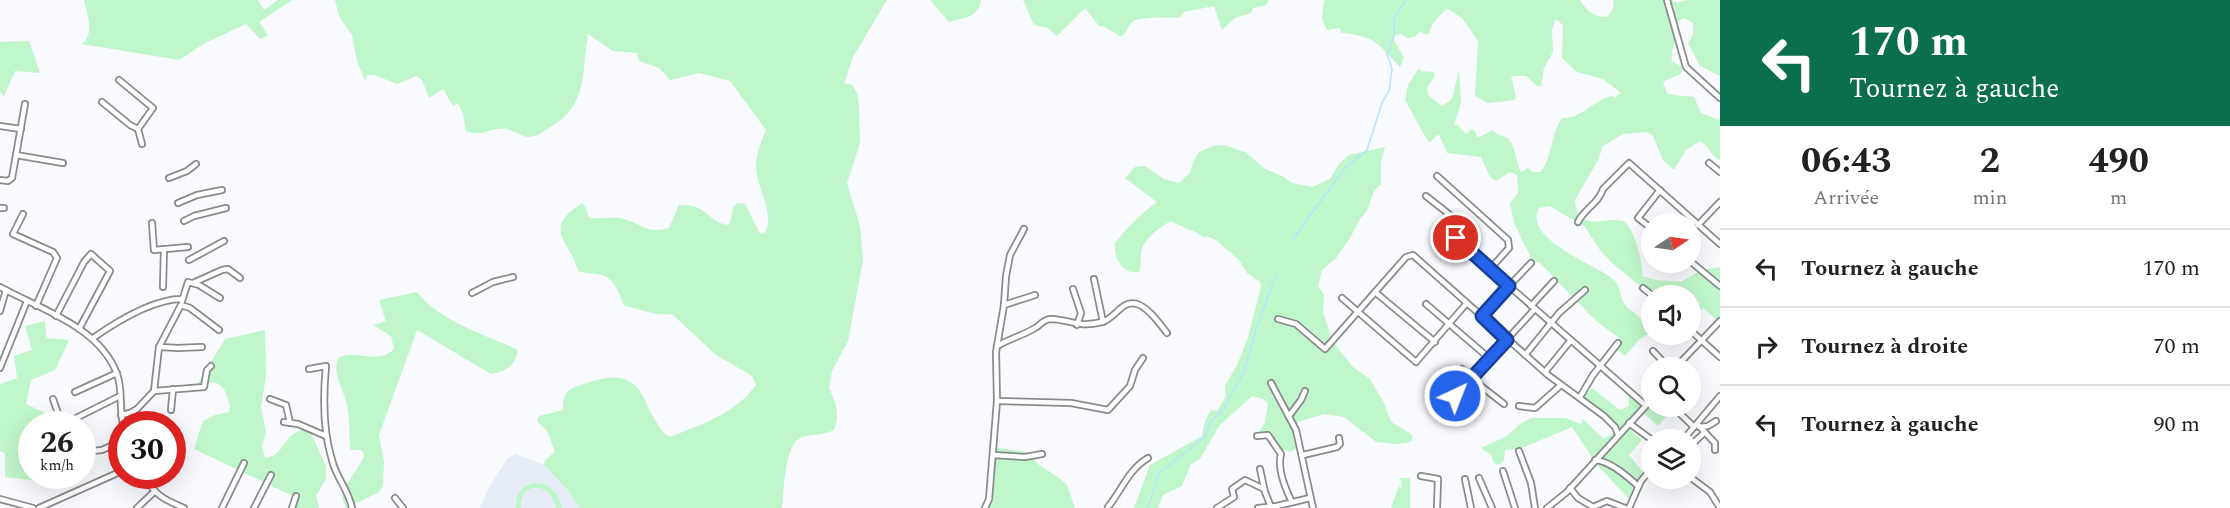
<!DOCTYPE html>
<html lang="fr">
<meta charset="utf-8">
<style>
:root{--surface:#fff;--page:#f2f2f2;--text:#222;--muted:#767676;--line:#e0e0e0}
body{margin:0;font-family:Spectral,serif;background:var(--page);color:var(--text);height:100vh;display:flex;flex-direction:column;font-size:22px;white-space:nowrap}
*{box-sizing:border-box;margin:0}
p{font-size:20px;color:var(--muted)}
.icon{flex:none;width:33px;height:33px;fill:none;stroke:currentColor;stroke-width:2;stroke-linecap:round;stroke-linejoin:round}
.map{position:relative;flex:1;overflow:hidden}
.drawer{display:flex;flex-direction:column;background:var(--surface);width:510px}
.drawer>*{flex:none}
.top-card{background:#0b6e4f;color:#fff;overflow:hidden}
.needle{width:39px;rotate:77deg}
.buttons{position:absolute;left:1641px;top:213px;display:grid;gap:12px}
.buttons a{display:grid;place-items:center;width:60px;height:60px;border-radius:50%;background:var(--surface);box-shadow:0 6px 24px #0002;font-size:30px}
.speed{position:absolute;left:18px;top:411px;display:flex;gap:12px;font-size:30px;font-weight:700;text-align:center}
.speed>*{display:grid;place-content:center;width:78px;height:78px;border-radius:50%;background:var(--surface);box-shadow:0 6px 24px #0002;line-height:1}
.speed small{font-size:15px;font-weight:400}
.speed .limit{border:9px solid #d22;background:#fff;color:#111}
.pin{position:absolute;display:grid;place-items:center;width:51px;height:51px;color:#fff;margin:-26px;border:3px solid #fff;border-radius:50%;box-shadow:0 2px 6px #0007}
.me{position:absolute;width:66px;margin:-33px;rotate:43deg;stroke-linejoin:round;filter:drop-shadow(0 0 4px #0008)}
.turn{display:flex;align-items:center;gap:21px;height:126px;padding:0 30px;font-size:27px}
.turn .icon{width:78px;height:78px;stroke-width:2.5}
.turn b{display:block;font-size:42px;line-height:51px}
.eta{display:flex;justify-content:space-evenly;align-items:center;height:102px;text-align:center}
.eta b{font-size:36px;font-weight:700;line-height:42px}
ul{padding:0;list-style:none}
li{display:flex;align-items:center;gap:18px;height:78px;padding:0 30px;border-top:2px solid var(--line)}
li div{flex:1}
li b{display:block;font-size:22px}
li em{font-style:normal}
main{display:flex;flex:1;min-height:0}
.map>svg:first-child{display:block}
</style>
<main>
<div class="map">
<svg width="1720" height="508" viewBox="0 0 1720 508">
<rect width="100%" height="100%" fill="#f8fafd"/>
<!-- built -->
<polygon fill="#e7edf6" points="516,454 544,465 566,488 580,508 480,508 487,491 507,459"/>
<!-- green -->
<g fill="#c0f6cb">
<path d="M84,0H258L264,10L278,0H292L259,22L268,35L260,39L246,24L205,43L179,60L82,44C95,34 87,13 84,0Z"/>
<path d="M335,0H887L853,57L844,83L852,85L857,93L859,106L860,143L847,183L860,226L863,260L848,341L832,371L829,388L836,405L837,419L834,430C821,436 813,434 802,437C784,443 784,492 782,508H580L566,488L544,465L545,460L555,452L547,431L537,421L539,416L563,410C563,398 564,390 578,386C602,378 627,368 643,396C647,404 650,412 655,420C660,428 662,433 670,437C702,424 735,414 756,385L752,376L716,355L672,314C655,317 641,308 624,306C620,295 615,279 602,275C594,273 586,274 578,271C571,241 540,230 582,203L586,208L589,218C599,219 608,217 618,218C641,221 642,235 669,228L679,205C707,204 705,219 726,225L730,223L733,208L737,203L745,204L760,234L765,233C775,212 757,189 756,167C756,154 761,142 766,130L730,81L699,73L670,80L659,68L639,61L637,53L613,51L588,34C581,73 589,105 549,128C543,132 536,137 528,137C521,136 514,131 507,129C492,126 483,138 466,131L463,114L458,103L453,106L443,89L429,98L422,80L416,76L397,84L375,75H367L365,81L357,61L352,35L339,16Z"/>
<path d="M930,0H981C979,17 964,18 949,22Z"/>
<path d="M1023,0H1269L1266,5L1253,8L1251,13L1235,18L1222,30L1214,6L1184,12L1179,18C1171,17 1136,17 1132,22C1126,28 1130,29 1121,37L1105,27L1099,26L1085,8L1057,36L1048,28L1034,25Z"/>
<path d="M1324,0H1580C1588,12 1593,17 1607,17C1613,11 1614,8 1613,0H1667C1670,10 1676,22 1676,33C1676,42 1670,52 1672,61L1682,67V73L1663,82L1667,93C1677,97 1684,95 1694,97L1701,113L1720,120V160C1711,156 1709,146 1700,141L1686,150L1674,170L1663,160L1653,136L1647,132L1623,134L1603,146L1598,160L1575,200C1577,234 1606,216 1623,221C1634,225 1644,266 1642,276L1656,280L1681,282L1701,270L1720,267V323L1703,308L1695,316L1691,312L1690,296H1652L1612,263L1600,250L1585,227L1550,206L1539,208C1522,240 1598,265 1614,280C1622,288 1619,297 1625,305C1628,309 1633,311 1636,314C1642,319 1646,326 1651,332L1639,340L1625,356L1618,350L1622,340L1596,321L1539,262H1533L1514,223L1510,203L1518,193L1517,175L1510,172L1496,181L1490,177L1481,157L1447,153L1439,134L1430,142L1427,140L1405,100L1408,85L1419,68L1421,71L1433,72L1435,75L1427,88L1428,95L1442,106L1452,99L1459,70L1461,103L1454,125H1458L1466,134L1472,129L1475,131L1477,138L1493,130L1498,135C1517,136 1514,160 1521,172L1528,168L1533,172H1541C1553,155 1550,136 1562,118C1583,119 1595,98 1613,96L1617,99L1616,96L1621,93L1603,79L1577,72L1562,58L1563,26L1559,21L1555,20L1552,30L1553,52L1544,68L1541,86H1537L1526,76H1511L1516,97L1514,100L1488,103L1475,96L1478,41L1462,18L1450,10L1446,9L1433,23L1429,33L1426,35L1420,31L1415,37L1408,38L1401,34L1394,36V40L1404,58L1400,67C1377,43 1376,36 1341,33L1340,28L1327,30L1322,19Z"/>
<polygon points="1672,0 1677,3 1687,0 1720,0 1720,76 1700,66 1688,43 1693,34 1693,23 1684,18 1677,22 1673,12 1675,8 1670,1"/>
<polygon points="29,41 40,73 15,71 4,96 0,92 0,42"/>
<path d="M1224,145L1245,152L1265,169L1284,177L1292,183L1313,187L1331,178L1338,165L1349,155L1385,147L1381,162V184L1374,191L1367,211L1360,219L1350,238L1336,258L1322,270L1318,286L1324,295L1323,312L1333,342L1353,367L1370,379L1384,403L1391,422L1410,433L1413,437L1411,442L1396,444L1376,442L1344,417L1324,414L1298,422L1294,429L1298,447L1291,452L1280,449L1259,432L1265,423L1268,403L1263,399L1252,396L1219,426L1200,459L1191,464L1182,486L1163,495L1158,508H1134L1150,465L1202,436L1205,421L1211,410L1217,411L1226,396L1225,386L1237,365L1248,337L1261,287L1260,282L1247,273L1239,260L1216,240L1206,236L1203,237C1193,229 1182,228 1171,221C1160,227 1143,239 1141,253C1140,260 1142,265 1139,272C1123,275 1113,258 1115,243C1128,227 1140,214 1157,202L1125,178L1135,167L1145,166L1164,179L1179,183L1190,173L1194,160L1199,152L1213,146Z"/>
<path d="M417,292C441,322 484,334 518,350C516,365 506,372 491,374L417,330L379,435L384,462L383,486L379,492L355,504L354,508H346C344,504 342,498 342,494C342,489 360,466 364,456L362,450H350C349,435 350,419 347,405C344,389 332,375 338,358C355,348 379,366 394,349L391,336L373,325L386,321L379,300Z"/>
<polygon points="45,321 46,338 69,340 55,370 31,380 26,404 50,415 57,424 32,424 32,476 41,476 38,481 5,477 5,453 0,451 0,384 17,378 14,356 32,350 25,326"/>
<path d="M265,330L266,376L261,407L266,432L262,446L265,458C277,457 281,448 288,439C292,434 299,431 305,428L310,431L326,466V479L316,496L319,508H292L293,496L194,449L203,421L215,415L229,412C231,406 229,403 227,397C223,381 212,381 198,383L225,339Z"/>
<polygon points="1592,388 1620,410 1629,406 1628,389 1644,404 1651,398 1652,406 1674,407 1658,426 1640,410 1626,426 1642,440 1629,455 1645,475 1633,498 1628,498 1598,466 1572,427 1519,449 1505,450 1504,461 1499,465 1494,463 1491,455 1481,448 1507,436 1520,424 1531,418 1565,418 1581,424 1583,419 1604,439 1616,431 1583,397"/>
<polygon points="993,447 1025,452 1039,465 1058,477 1067,485 1075,508 985,508 989,500"/>
<polygon points="1400,478 1410,478 1410,508 1391,508 1398,488 1400,486 1402,489"/>
<path d="M534,483C551,483 558,493 562,508H556C549,478 518,484 521,508H516C515,495 521,486 534,483Z"/>
</g>
<g fill="none" stroke-linecap="round" stroke-linejoin="round">
<!-- stream -->
<g stroke="#b4e3fd" stroke-width="1.5">
<polyline points="1293,239 1345,168 1367,150 1382,103 1389,91 1392,69 1387,54 1394,36 1394,18 1406,0"/>
<polyline points="1148,508 1159,473 1205,437 1210,423 1225,407 1245,369 1256,329 1276,275"/>
</g>
<defs>
<g id="minor">
<polyline points="1667,0 1686,67 1720,98"/>
<polyline points="119,80 153,108 138,129 142,144"/>
<polyline points="102,102 130,125 138,129"/>
<polyline points="0,126 21,129"/>
<polyline points="16,155 63,163"/>
<polyline points="1709,163 1720,172"/>
<polyline points="1437,176 1508,240 1509,248 1490,269"/>
<polyline points="169,178 187,171 196,164"/>
<polyline points="0,180 8,181 12,178 25,104"/>
<polyline points="1426,196 1459,222 1460,228 1456,238 1509,286 1482,316"/>
<polyline points="178,203 197,195 222,190"/>
<polyline points="0,208 4,208"/>
<polyline points="23,214 13,234 53,252 57,258 36,306"/>
<polyline points="184,221 194,216 226,208"/>
<path d="M1578,222C1584,209 1599,203 1603,189L1629,163L1720,244"/>
<polyline points="152,223 154,250 188,247"/>
<polyline points="1698,225 1720,202"/>
<polyline points="1652,229 1638,218 1660,190"/>
<polyline points="189,260 224,241"/>
<polyline points="1690,261 1720,286"/>
<polyline points="1531,263 1509,286 1644,404"/>
<polyline points="1094,279 1103,322"/>
<polyline points="193,283 222,270 228,269 240,278"/>
<path d="M0,287C40,309 100,327 117,374C123,389 119,408 123,424"/>
<polyline points="163,287 164,249"/>
<polyline points="1643,288 1653,296"/>
<polyline points="1073,289 1081,313 1077,325"/>
<polyline points="1375,292 1435,342"/>
<polyline points="472,293 493,282 513,277"/>
<polyline points="1342,298 1416,362 1466,304"/>
<polyline points="182,301 188,282 199,285 220,298"/>
<polyline points="1426,304 1489,358"/>
<polyline points="1004,305 1035,295"/>
<polyline points="1531,306 1554,281"/>
<polyline points="0,311 6,290"/>
<polyline points="56,316 84,262 91,254 110,271 79,329"/>
<polyline points="1278,319 1296,324 1325,349 1406,257 1413,255 1548,375 1604,416 1615,427 1618,434"/>
<polyline points="1690,330 1720,357"/>
<path d="M93,338C116,322 153,299 182,299"/>
<path d="M997,346C1009,339 1024,335 1035,328C1041,325 1043,319 1051,319C1072,320 1078,328 1102,322C1115,319 1122,299 1137,304C1149,308 1159,323 1167,333"/>
<polyline points="159,347 178,348 202,347"/>
<polyline points="1653,351 1669,368"/>
<polyline points="1525,355 1559,313 1585,290"/>
<polyline points="0,368 27,301"/>
<polyline points="1675,368 1720,321"/>
<path d="M309,369L326,366C323,397 323,431 332,460C336,477 349,491 352,508"/>
<polyline points="1462,369 1471,375 1472,379 1504,404"/>
<polyline points="1545,372 1571,340"/>
<polyline points="1271,383 1296,430 1313,508"/>
<polyline points="1444,387 1455,396 1534,310"/>
<polyline points="154,391 204,387 207,370 211,366"/>
<polyline points="75,392 117,373"/>
<polyline points="1580,397 1593,375 1618,343"/>
<polyline points="53,399 60,419 72,420 120,396"/>
<polyline points="270,399 286,405 290,423"/>
<polyline points="997,401 1071,403 1108,410 1130,386 1135,370 1143,358"/>
<polyline points="1519,406 1535,408 1561,385"/>
<polyline points="1672,406 1694,427"/>
<polyline points="171,410 173,389"/>
<polyline points="121,415 130,413 137,409 154,391 159,347 181,305 190,308 219,330"/>
<polyline points="1289,416 1301,400 1305,391"/>
<polyline points="284,422 298,424 326,436"/>
<polyline points="1629,423 1652,440"/>
<polyline points="1697,424 1715,443 1715,450"/>
<polyline points="1699,427 1708,426 1716,421"/>
<path d="M1257,436L1268,435L1281,454C1277,469 1285,488 1292,502"/>
<polyline points="1683,440 1720,396"/>
<polyline points="1690,446 1705,432"/>
<polyline points="1519,451 1531,483 1535,508"/>
<polyline points="82,452 102,450 122,441"/>
<polyline points="993,455 1025,457 1042,454"/>
<polyline points="1303,455 1337,447 1340,444 1339,438"/>
<path d="M1595,460C1610,461 1627,476 1638,486"/>
<polyline points="1260,469 1265,492 1271,507"/>
<polyline points="1503,471 1515,508"/>
<path d="M144,476C156,496 163,499 184,508"/>
<polyline points="1421,476 1438,479 1437,508"/>
<polyline points="1690,477 1710,492 1720,508"/>
<polyline points="1479,478 1492,508"/>
<polyline points="1465,479 1471,508"/>
<polyline points="1570,488 1578,498 1593,507 1607,501 1625,508"/>
<polyline points="395,498 403,508"/>
<polyline points="0,499 33,508"/>
<path d="M1108,507C1122,490 1128,470 1148,458"/>
<polyline points="39,508 122,471"/>
<polyline points="137,508 154,492"/>
<polyline points="222,508 244,463"/>
<polyline points="254,508 271,475"/>
<polyline points="292,508 296,496"/>
<polyline points="985,508 989,499 997,401 996,352 1004,305 1006,276 1010,255 1024,229"/>
<polyline points="1217,508 1234,497 1232,489 1245,480 1264,489"/>
<polyline points="1258,508 1277,506 1310,498"/>
<polyline points="1547,508 1567,492 1652,399"/>
<polyline points="1629,508 1641,481 1652,468"/>
</g>
</defs>
<!-- minor casing -->
<use href="#minor" stroke="#898b8d" stroke-width="8"/>
<!-- minor -->
<use href="#minor" stroke="#fff" stroke-width="4.5"/>
</g>
<g fill="none" stroke-linecap="round" stroke-linejoin="round">
<defs>
<polyline id="route" points="1455,396 1507,340 1482,316 1509,286 1456,238"/>
</defs>
<!-- route casing -->
<use href="#route" stroke="#184099" stroke-width="15"/>
<!-- route -->
<use href="#route" stroke="#2563eb" stroke-width="10"/>
</g>
</svg>
<div class="buttons">
<a><svg class="needle" viewBox="-14 -14 28 28"><path d="M0-13l5 13h-10z" fill="#e53935"/><path d="M0 13l5-13h-10z" fill="#767676"/></svg></a>
<a><svg class="icon" aria-label="sound" viewBox="0 0 24 24"><path d="M4 9h4l5-4v14l-5-4H4zM17 9q2 3 0 6"/></svg></a>
<a><svg class="icon" aria-label="search" viewBox="0 0 24 24"><circle cx="10" cy="10" r="6"/><path d="M15 15l6 6"/></svg></a>
<a><svg class="icon" aria-label="layers" viewBox="0 0 24 24"><path d="M12 4l9 5-9 5-9-5zM3 14l9 5 9-5"/></svg></a>
</div>
<div class="speed"><div>26<small>km/h</small></div><div class="limit">30</div></div>
<div class="pin" style="left:1456px;top:238px;background:#d93025"><svg class="icon" aria-label="arrive" viewBox="0 0 24 24"><path d="M6 21V4h12l-3 4 3 4H6"/></svg></div>
<svg class="me" style="left:1455px;top:396px" viewBox="-20 -20 40 40"><circle r="17" fill="#2563eb" stroke="#fff" stroke-width="3"/><path d="M0-11L8 9 0 5-8 9z" fill="#fff"/></svg>
</div>
<section class="drawer">
<div class="top-card">
<div class="turn"><svg class="icon" aria-label="left" viewBox="0 0 24 24"><path d="M17 20v-9H6M10 6l-5 5 5 5"/></svg><div><b>170 m</b>Tournez à gauche</div></div>
</div>
<div class="eta">
<div><b>06:43</b><p>Arrivée</p></div>
<div><b>2</b><p>min</p></div>
<div><b>490</b><p>m</p></div>
</div>
<ul>
<li><svg class="icon" aria-label="left" viewBox="0 0 24 24"><path d="M17 20v-9H6M10 6l-5 5 5 5"/></svg><div><b>Tournez à gauche</b></div><em>170 m</em></li>
<li><svg class="icon" aria-label="right" viewBox="0 0 24 24"><path d="M7 20v-9h11M14 6l5 5-5 5"/></svg><div><b>Tournez à droite</b></div><em>70 m</em></li>
<li><svg class="icon" aria-label="left" viewBox="0 0 24 24"><path d="M17 20v-9H6M10 6l-5 5 5 5"/></svg><div><b>Tournez à gauche</b></div><em>90 m</em></li>
</ul>
</section>
</main>
